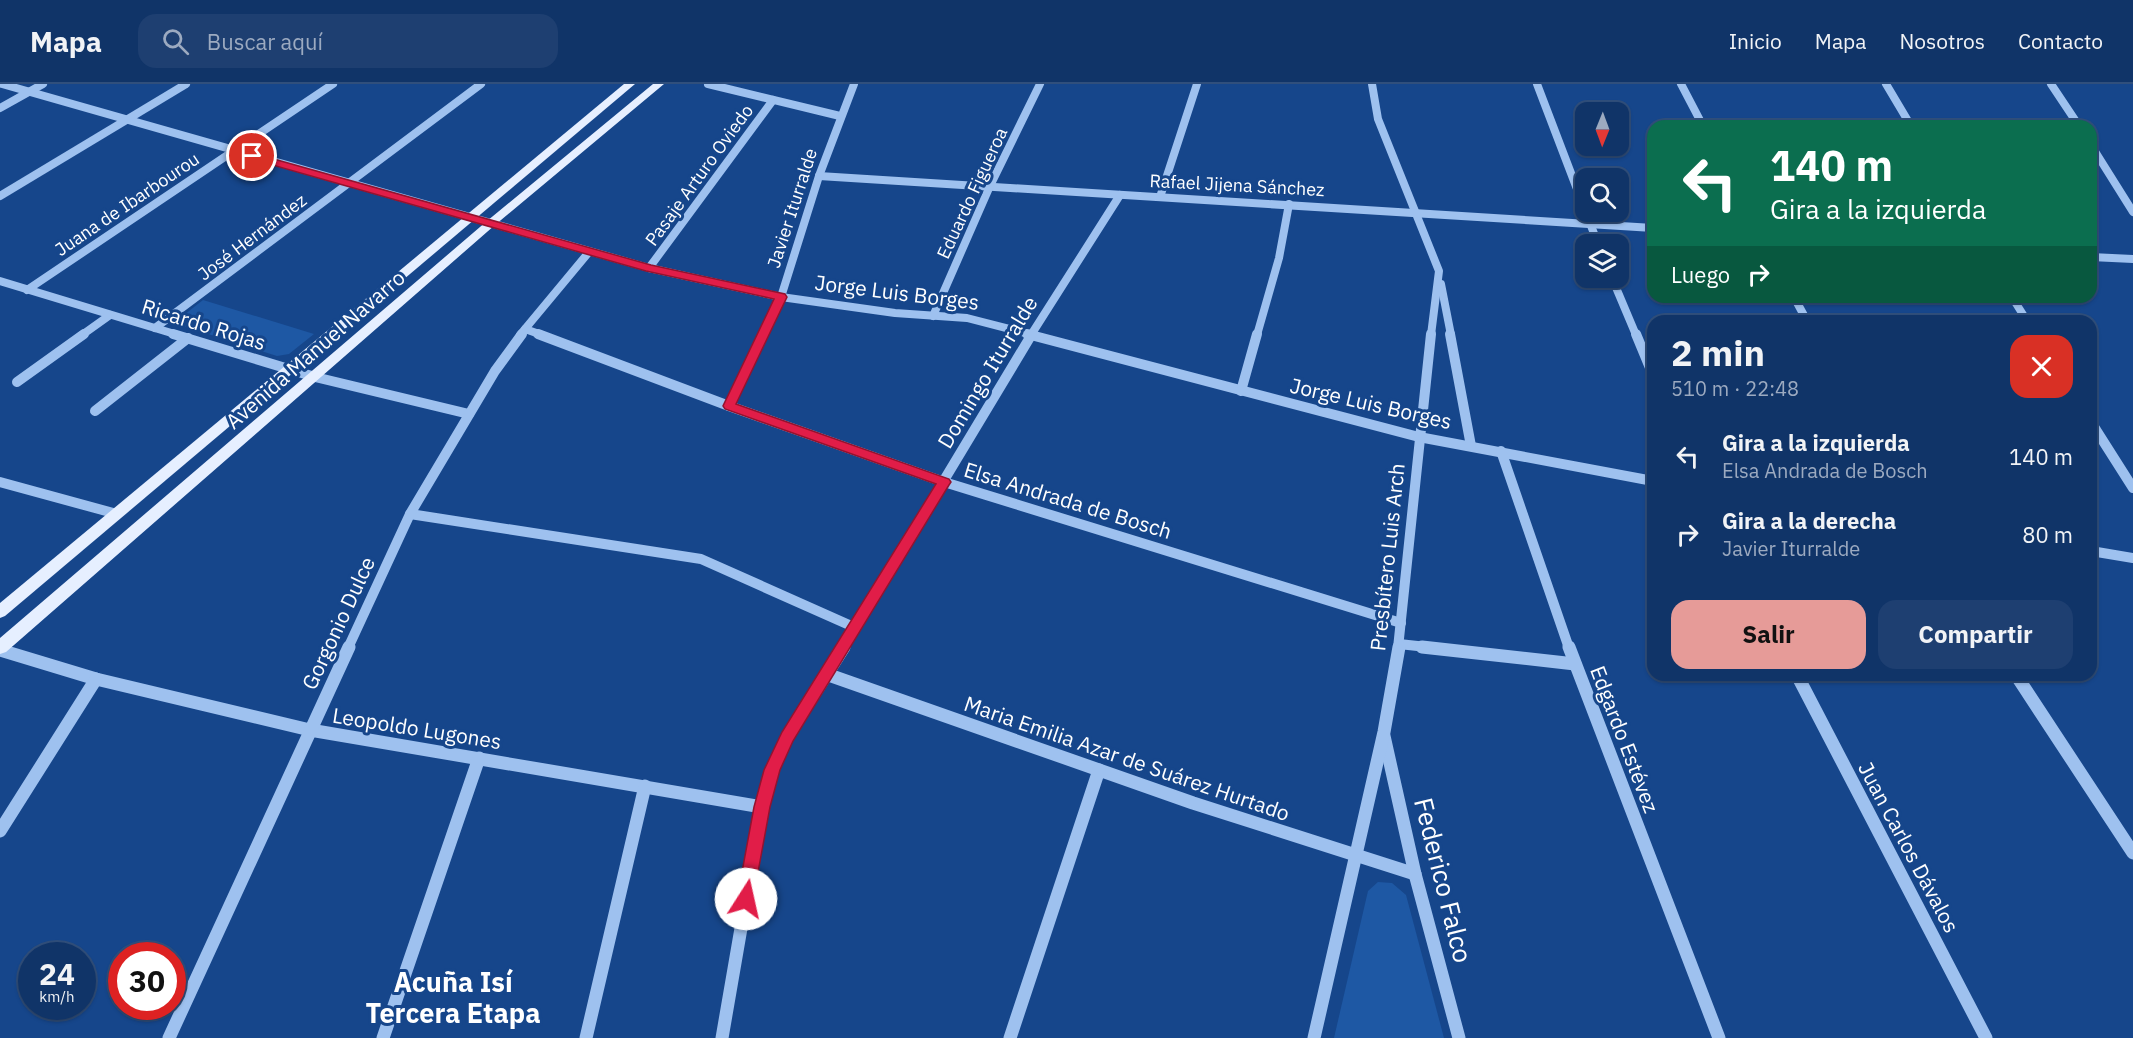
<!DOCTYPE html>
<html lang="es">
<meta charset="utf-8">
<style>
:root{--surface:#103468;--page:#1e3f71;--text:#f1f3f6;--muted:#9caac0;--line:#304f7c;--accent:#e69b98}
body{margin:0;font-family:"IBM Plex Sans",sans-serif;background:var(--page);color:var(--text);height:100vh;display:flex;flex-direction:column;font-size:22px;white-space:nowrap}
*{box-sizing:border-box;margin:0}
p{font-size:20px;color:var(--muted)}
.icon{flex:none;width:33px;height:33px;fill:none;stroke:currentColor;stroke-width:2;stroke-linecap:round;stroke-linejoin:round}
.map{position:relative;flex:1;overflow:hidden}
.sheet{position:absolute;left:1647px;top:231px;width:450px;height:366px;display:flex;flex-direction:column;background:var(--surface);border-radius:18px;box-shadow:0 2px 4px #0004,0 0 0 2px var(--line)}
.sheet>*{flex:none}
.top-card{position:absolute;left:1647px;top:36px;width:450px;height:183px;border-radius:18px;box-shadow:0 2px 4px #0004,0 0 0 2px var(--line);background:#0b6e4f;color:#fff;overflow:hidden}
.needle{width:39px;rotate:181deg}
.tools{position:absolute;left:1575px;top:18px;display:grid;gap:12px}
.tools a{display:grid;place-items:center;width:54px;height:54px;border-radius:12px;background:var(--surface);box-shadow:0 2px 4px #0004,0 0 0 2px var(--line);font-size:30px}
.speed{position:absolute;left:18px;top:858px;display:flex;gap:12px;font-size:30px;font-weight:700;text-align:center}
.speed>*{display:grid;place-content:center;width:78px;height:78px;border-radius:50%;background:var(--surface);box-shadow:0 2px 4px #0004,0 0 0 2px var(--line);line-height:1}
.speed small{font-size:15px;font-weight:400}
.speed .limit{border:9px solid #d22;background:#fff;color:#111}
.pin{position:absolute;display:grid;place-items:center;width:51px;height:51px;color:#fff;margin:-26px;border:3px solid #fff;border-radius:50%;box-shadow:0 2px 6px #0007}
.me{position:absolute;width:66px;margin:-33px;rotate:10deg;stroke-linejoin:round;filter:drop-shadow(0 0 4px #0008)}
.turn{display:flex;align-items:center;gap:21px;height:126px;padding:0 24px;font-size:27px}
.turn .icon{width:78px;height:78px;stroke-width:2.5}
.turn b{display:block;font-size:42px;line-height:51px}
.then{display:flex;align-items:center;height:57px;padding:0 24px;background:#0003;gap:12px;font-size:22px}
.round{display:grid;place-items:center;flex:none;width:63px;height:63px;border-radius:18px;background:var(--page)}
.headline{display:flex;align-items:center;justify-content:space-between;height:102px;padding:0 24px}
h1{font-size:36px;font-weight:700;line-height:45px}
.primary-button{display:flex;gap:12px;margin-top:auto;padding:12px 24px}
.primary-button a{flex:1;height:69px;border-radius:18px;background:var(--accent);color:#111;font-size:24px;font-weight:700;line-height:69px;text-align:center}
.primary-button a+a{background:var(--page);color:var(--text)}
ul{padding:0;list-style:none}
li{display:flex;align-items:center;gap:18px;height:78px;padding:0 24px}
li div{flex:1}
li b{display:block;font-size:22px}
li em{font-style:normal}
header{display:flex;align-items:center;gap:36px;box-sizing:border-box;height:84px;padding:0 30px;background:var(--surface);border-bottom:2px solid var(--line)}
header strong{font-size:28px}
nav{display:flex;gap:33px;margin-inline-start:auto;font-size:21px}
.search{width:420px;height:54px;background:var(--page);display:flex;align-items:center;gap:15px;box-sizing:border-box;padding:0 21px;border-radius:18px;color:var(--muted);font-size:22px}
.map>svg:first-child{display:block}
</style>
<header>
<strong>Mapa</strong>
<div class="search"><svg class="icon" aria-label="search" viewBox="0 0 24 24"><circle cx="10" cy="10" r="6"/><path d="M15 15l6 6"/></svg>Buscar aquí</div>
<nav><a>Inicio</a><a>Mapa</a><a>Nosotros</a><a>Contacto</a></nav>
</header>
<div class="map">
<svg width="2133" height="954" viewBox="0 0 2133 954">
<rect width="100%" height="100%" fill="#16468b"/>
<!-- green -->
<g fill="#1e58a4">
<polygon points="203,216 314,250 289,270 277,272 180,241 177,238 180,234"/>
<polygon points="1378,798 1392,799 1406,811 1444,954 1334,954 1368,807"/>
</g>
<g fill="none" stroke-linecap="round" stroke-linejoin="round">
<!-- minor-far2 -->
<g stroke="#9ec1ef" stroke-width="8">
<polyline points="2,0 649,184 781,213 895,229 967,234 1033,251"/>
<polyline points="708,0 840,32"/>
<polyline points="1372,0 1378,35 1439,187 1431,251"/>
<polyline points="1537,0 1598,160"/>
<polyline points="1681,0 1703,42"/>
<polyline points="1886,0 1911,42"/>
<polyline points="2051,0 2079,42"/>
<polyline points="0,24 43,0"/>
<polyline points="2091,61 2133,128"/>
<polyline points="819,92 1653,144"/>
<polyline points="0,112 186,0"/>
<polyline points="1160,113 1197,0"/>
<polyline points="2091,173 2133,175"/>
<polyline points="649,184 773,16"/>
<polyline points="1612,194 1636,251"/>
<polyline points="0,197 178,251"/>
<polyline points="1441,200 1451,251"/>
<polyline points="27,206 333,0"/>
<polyline points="1794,213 1807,237"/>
<polyline points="2012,213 2027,237"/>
<polyline points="933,232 990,102 1040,0"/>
<polyline points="155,244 481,0"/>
<polyline points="525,245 542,251"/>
<polyline points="82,251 110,231"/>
<polyline points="520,251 589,168"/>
<polyline points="763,251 781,213 819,92 854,0"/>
<polyline points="1031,251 1120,111"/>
<polyline points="1257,251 1279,174 1289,120"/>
</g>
<!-- minor-far1 -->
<g stroke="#9ec1ef" stroke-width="10">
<polyline points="173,250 315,293 469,330"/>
<polyline points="538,250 729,322 944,398 1401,539"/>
<polyline points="1027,250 1419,353 1653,397"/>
<polyline points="1450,250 1471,362"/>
<polyline points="1636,250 1653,291"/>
<polyline points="17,298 84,250"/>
<polyline points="1241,307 1257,250"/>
<polyline points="729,322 763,250"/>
<polyline points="95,327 188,254"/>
<polyline points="2091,338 2133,404"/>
<polyline points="1501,367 1569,564"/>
<polyline points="0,398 117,430"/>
<polyline points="410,430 701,475 856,544"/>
<polyline points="2091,467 2133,474"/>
<polyline points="1399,560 1436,564"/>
<polyline points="348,564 410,430 495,287 522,250"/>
<polyline points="843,564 1032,250"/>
<polyline points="1398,564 1431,250"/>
</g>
<!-- minor -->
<g stroke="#9ec1ef" stroke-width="13">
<polyline points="1422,563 1575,580"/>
<polyline points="1569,563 1719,954"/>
<polyline points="0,566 96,595 310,646 762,723"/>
<polyline points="826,590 1193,719 1415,790"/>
<polyline points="1797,591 1986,954"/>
<polyline points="2016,591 2133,769"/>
<polyline points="1384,652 1415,790 1459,954"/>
<polyline points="0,747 96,595"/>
<polyline points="169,954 349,563"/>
<polyline points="383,954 479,674"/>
<polyline points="586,954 645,702"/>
<polyline points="722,954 762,723 772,686 787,653 844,563"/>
<polyline points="1010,954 1099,686"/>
<polyline points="1314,954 1384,648 1399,563"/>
</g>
<!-- major -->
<g fill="#e6efff" fill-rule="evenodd">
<polygon points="624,0 635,0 5,532 0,534 0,519"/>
<polygon points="653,0 664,0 495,141 6,568 0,570 0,554 487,137"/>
</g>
</g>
<!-- route -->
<polygon fill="#e11d48" stroke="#92132f" stroke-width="1.5" points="248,70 256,70 651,181 785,210 787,213 736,320 949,395 951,398 949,401 793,657 780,686 770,723 752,821 746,823 740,821 737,815 754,723 764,686 782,648 936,400 725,325 723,322 774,215 646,187 248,74"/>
<g text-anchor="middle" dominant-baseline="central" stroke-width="6" stroke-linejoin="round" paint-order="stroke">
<!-- far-street labels -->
<g font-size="18" fill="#fff" stroke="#16468b">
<text transform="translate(699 91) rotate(-54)">Pasaje Arturo Oviedo</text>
<text transform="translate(1237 101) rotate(3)">Rafael Jijena Sánchez</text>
<text transform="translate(972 109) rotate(-65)">Eduardo Figueroa</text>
<text transform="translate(127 120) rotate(-34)">Juana de Ibarbourou</text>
<text transform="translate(792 124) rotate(-72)">Javier Iturralde</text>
<text transform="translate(252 153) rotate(-37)">José Hernández</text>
</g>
<!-- street labels -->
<g font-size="21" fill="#fff" stroke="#16468b">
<text transform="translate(897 208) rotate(7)">Jorge Luis Borges</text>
<text transform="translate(204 240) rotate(17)">Ricardo Rojas</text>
<text transform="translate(315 265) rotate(-41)">Avenida Manuel Navarro</text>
<text transform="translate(987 288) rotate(-59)">Domingo Iturralde</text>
<text transform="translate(1371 319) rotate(13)">Jorge Luis Borges</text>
<text transform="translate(1068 416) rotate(17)">Elsa Andrada de Bosch</text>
<text transform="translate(1387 473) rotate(-84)">Presbítero Luis Arch</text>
<text transform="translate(338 539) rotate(-65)">Gorgonio Dulce</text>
<text transform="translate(417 644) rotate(9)">Leopoldo Lugones</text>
<text transform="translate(1625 655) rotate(69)">Edgardo Estévez</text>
<text transform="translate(1127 674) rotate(19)">Maria Emilia Azar de Suárez Hurtado</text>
<text transform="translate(1909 763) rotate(62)">Juan Carlos Dávalos</text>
</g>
<!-- near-street labels -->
<g font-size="26" fill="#fff" stroke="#16468b">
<text transform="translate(1444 796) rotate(76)">Federico Falco</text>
</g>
<!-- near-neighbourhood labels -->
<g font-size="27" font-weight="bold" fill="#fff" stroke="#16468b">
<text x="453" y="897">Acuña Isí<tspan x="453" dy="31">Tercera Etapa</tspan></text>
</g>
</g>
</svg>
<div class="tools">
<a><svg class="needle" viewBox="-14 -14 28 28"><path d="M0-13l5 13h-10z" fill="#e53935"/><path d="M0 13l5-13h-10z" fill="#9caac0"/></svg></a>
<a><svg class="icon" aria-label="search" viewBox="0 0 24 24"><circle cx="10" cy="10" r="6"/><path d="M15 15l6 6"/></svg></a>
<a><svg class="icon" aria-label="layers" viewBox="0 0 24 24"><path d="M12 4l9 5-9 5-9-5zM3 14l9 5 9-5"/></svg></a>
</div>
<div class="speed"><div>24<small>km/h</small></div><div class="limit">30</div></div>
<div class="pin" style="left:252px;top:72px;background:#d93025"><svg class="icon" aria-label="arrive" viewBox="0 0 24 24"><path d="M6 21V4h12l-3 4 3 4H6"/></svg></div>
<svg class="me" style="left:746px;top:815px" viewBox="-20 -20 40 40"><circle r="19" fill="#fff"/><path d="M0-13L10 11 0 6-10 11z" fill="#e11d48"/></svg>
<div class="top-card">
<div class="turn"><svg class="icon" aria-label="left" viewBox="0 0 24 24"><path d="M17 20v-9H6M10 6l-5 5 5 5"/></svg><div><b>140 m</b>Gira a la izquierda</div></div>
<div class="then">Luego<svg class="icon" aria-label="right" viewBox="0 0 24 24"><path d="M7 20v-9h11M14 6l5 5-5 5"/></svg></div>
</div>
<section class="sheet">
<div class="headline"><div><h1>2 min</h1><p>510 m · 22:48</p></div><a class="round" style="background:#d93025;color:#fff"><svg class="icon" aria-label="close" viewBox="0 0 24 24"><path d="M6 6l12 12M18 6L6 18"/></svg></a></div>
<ul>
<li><svg class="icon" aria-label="left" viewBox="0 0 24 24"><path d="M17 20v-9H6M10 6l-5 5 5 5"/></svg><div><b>Gira a la izquierda</b><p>Elsa Andrada de Bosch</p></div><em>140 m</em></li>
<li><svg class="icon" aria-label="right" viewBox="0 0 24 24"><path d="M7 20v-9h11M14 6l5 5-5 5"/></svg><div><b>Gira a la derecha</b><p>Javier Iturralde</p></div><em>80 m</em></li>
</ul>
<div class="primary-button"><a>Salir</a><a>Compartir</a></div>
</section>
</div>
